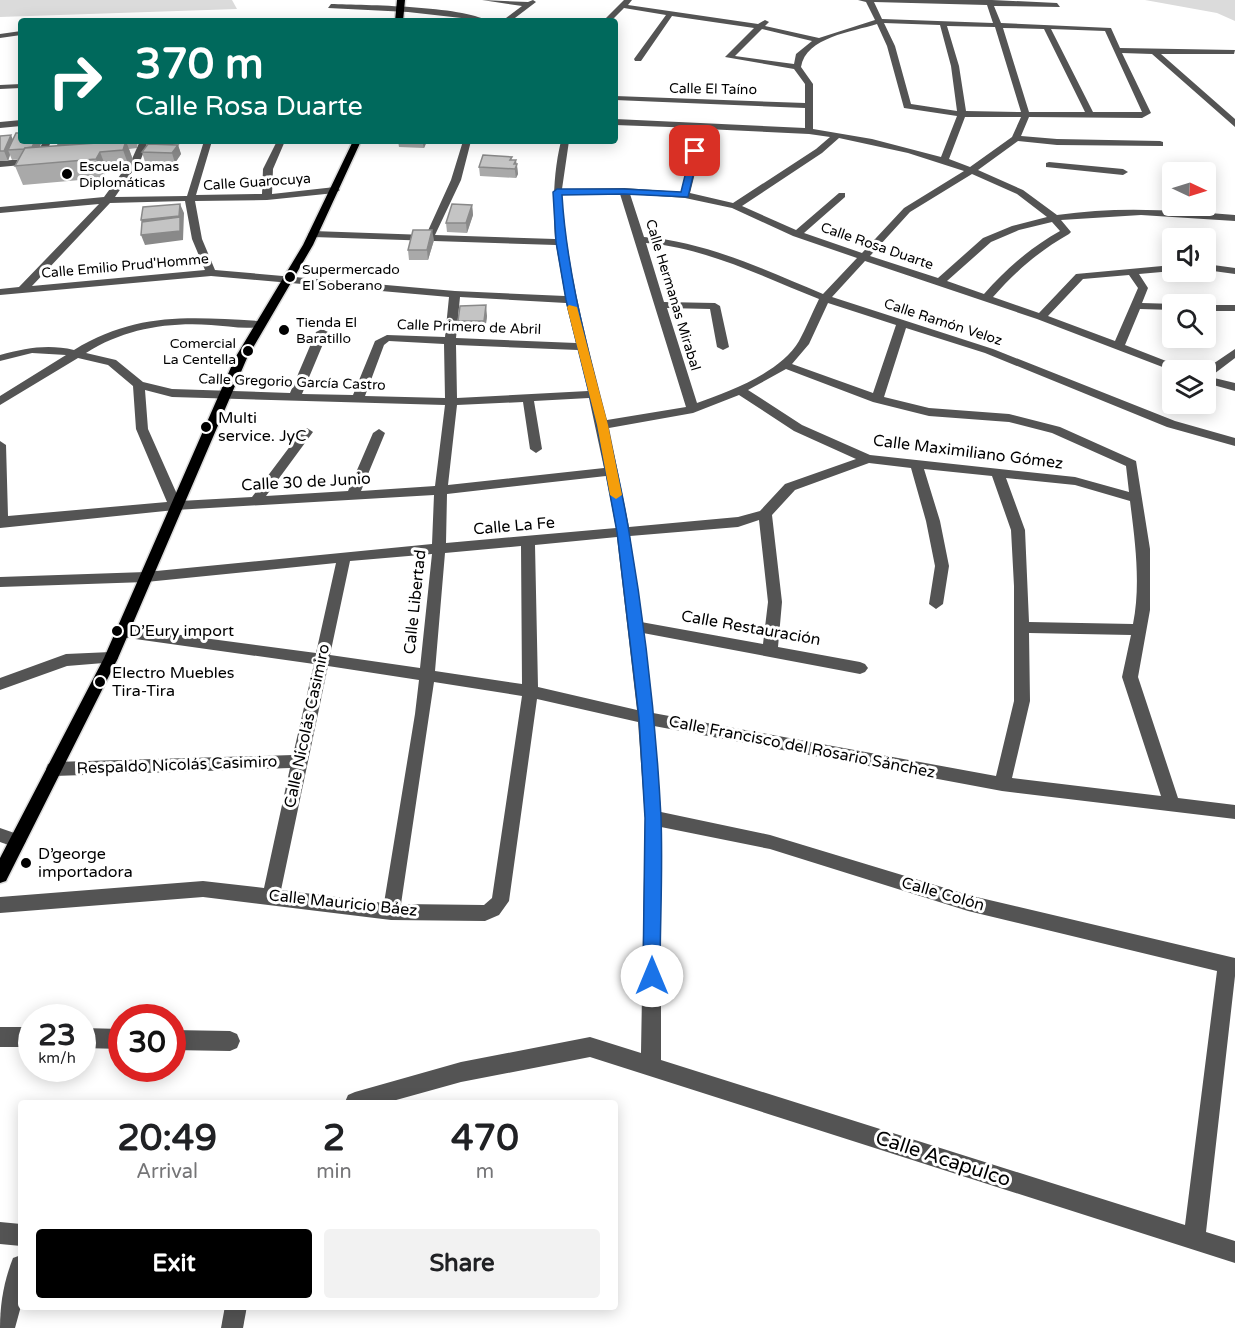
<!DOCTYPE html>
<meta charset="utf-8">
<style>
:root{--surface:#fff;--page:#f2f2f2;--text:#202124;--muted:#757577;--accent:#000}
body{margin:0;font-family:"Varela Round",sans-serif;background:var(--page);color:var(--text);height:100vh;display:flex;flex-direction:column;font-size:22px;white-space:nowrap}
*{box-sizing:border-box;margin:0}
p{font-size:20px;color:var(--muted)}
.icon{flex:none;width:33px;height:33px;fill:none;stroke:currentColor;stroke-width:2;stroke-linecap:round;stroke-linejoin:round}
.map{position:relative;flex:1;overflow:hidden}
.side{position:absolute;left:18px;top:1100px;width:600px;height:210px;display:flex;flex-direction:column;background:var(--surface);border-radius:6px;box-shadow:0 3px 15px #0003}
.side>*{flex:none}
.guide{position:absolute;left:18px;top:18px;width:600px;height:126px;border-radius:6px;box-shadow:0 3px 15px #0003;background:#00695c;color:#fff;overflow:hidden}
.needle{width:39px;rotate:94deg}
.controls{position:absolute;left:1162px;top:162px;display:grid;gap:12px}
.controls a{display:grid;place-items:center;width:54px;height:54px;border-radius:6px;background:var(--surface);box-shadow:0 3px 15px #0003;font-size:30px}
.speed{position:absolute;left:18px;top:1004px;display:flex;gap:12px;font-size:30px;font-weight:700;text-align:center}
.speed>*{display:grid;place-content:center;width:78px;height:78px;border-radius:50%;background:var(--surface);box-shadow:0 3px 15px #0003;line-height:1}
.speed small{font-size:15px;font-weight:400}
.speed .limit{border:9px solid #d22;background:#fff;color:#111}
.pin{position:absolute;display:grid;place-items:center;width:51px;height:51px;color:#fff;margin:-26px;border-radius:12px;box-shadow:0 3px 9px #0006}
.me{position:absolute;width:66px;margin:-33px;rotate:0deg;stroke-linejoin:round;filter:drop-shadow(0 0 4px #0008)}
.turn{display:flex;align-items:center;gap:21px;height:126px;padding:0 18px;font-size:27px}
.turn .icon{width:78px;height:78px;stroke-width:2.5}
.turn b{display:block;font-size:42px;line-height:51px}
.eta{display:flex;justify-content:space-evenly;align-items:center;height:102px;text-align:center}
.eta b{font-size:36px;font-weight:700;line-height:42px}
.primary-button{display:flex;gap:12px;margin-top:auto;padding:12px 18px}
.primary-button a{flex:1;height:69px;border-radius:6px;background:var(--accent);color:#fff;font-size:24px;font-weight:700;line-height:69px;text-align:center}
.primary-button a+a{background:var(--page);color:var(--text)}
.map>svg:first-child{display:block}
</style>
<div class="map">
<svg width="1235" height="1328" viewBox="0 0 1235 1328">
<rect width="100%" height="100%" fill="#fff"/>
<!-- green -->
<g fill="#dbdbdb">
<polygon points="0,0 232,0 237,9 0,17"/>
<polygon points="1145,0 1235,0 1235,21 1217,13"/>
</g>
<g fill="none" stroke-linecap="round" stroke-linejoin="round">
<defs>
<g id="major">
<polygon points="397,0 405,0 403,21 395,21"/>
<polygon points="353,141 361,141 313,245 247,358 118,658 6,881 0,883 0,858 104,658 235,358 303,245"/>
</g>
</defs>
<!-- major casing -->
<use href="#major" stroke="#dbdbdb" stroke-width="3"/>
<!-- minor -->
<g fill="#545454" fill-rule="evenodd">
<polygon points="482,0 528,2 533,0 536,2 511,21 502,21 522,6"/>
<path d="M624,0H632L628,5L758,24L765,20L769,22L765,26L819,38L875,20L866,2L858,0H992L1057,3L1060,7L994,6L1001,23L1111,28L1120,48L1235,50L1234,54H1161L1235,119V127L1152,54L1122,53L1151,113L1142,118L1029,117L1021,136L1057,139L1160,141L1163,142V146L1057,145L1018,141L978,170L1023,190L1057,215C1116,206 1175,210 1235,215V221L1141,215L1061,220L1071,232L1069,234C1039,251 1016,271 993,297L1039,313L1076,274L1173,265V271L1139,274L1148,288L1142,303L1176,304H1173V310L1140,309L1125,345L1184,368L1185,370L1173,371L1037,319L865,261L832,297L993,349L1175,421L1235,438V446L1167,427L985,353L906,328L884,397L929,408L1009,414L1060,427L1136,461L1150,549V610L1138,677L1178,798L1235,805V819L1002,791L654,726L661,812L770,835L968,895L1235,958V976L1206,1232L1235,1241V1263L590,1057L461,1082L389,1102H345L348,1095L355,1092L461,1062L590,1037L641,1053L645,818L638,722L537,699L509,901L499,915L485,921L391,920L203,897L0,913V897L203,881L264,888L290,768L54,776L48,774L46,769L48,764L54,762L293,755L314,664L121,637L116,636L114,632L116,628L121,627L316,653L336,563L146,582L0,587V577L146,572L432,544L434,495L175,510L0,528V441L6,445L8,516L167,502L136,429L133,386L108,365L78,358L0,405V396L66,355L32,353L0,361V355C26,348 48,344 74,350C136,312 189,317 259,321L264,324L263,326C247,330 228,326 211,325C167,322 124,329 86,353L116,360L143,382L172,389L290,393L316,332L322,329L328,332L302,394L353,395L375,341L387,335L445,337L449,297L211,276L0,295V289L19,287L99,204L0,213V207L104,197L132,159L140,141H148L141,159L115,197L187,196L204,141H212L196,195L262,194L263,169L277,141H285L273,169L272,194L335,187L340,190L335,193L267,200L195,201L202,239L215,270L455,291L565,296L556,245L313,237L308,234L313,231L426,235L451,180L463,141H471L461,180L435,235L555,239C553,205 553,174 561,141H569L562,189L624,188L681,192L697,128L615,125V119L805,128V108L615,100V96L805,103V84L794,69L725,57L754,28L672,16L641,61H635L634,59L666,15L624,8L611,21H603ZM874,2L987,5L993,23L882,19ZM884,23L940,25L951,66L957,111L911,104L895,46ZM877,24L887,46L904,108L957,116L941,157L872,139L813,129V84L801,67C806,37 852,32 877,24ZM947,26L995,27L1021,112L966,111L959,66ZM1003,28L1044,29L1085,112H1029ZM762,29L812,41L796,54L794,64L735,56ZM1051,29L1105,31L1142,112H1093ZM965,117H1021L1012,137L970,167L949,159ZM706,129L809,134L830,137L816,149L733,203L690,193ZM839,138L908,153L964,171L904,208L862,253L804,233L845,197V193H839L796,230L742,206L822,153ZM972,174L1017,194L1047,217L1012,226L983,238L938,278L870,256L910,212ZM620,194L686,407L607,420C588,346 567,272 562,195ZM630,194L685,198L732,208L793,236L857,258L823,294C765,270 707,242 644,237ZM185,201L192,239L205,270L32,286L110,203ZM1052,222L1060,231C1030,248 1007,268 984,294L947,281L991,242L1019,230ZM646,243C707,248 763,277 819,299C812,313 806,328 799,341C780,373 730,391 697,403L667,308L710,309L717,347L723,350L729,347L720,306L715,303L664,302ZM1129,275L1138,288L1115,341L1048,316L1083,279ZM460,297L566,303L576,343L456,338ZM828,303L896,325L873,393L792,364L809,344ZM389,341L444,344L445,398L365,396L384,345ZM456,345L578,350L588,391L457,398ZM786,369L873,402L929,416L1009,422L1052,433L1126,466L1129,492L1075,477L870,455L802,425L748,390ZM145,390L172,397L445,405L435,486L361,491L385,433L379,429L373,433L348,491L266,496L313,432L307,428L303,429L252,497L180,501L148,429ZM739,395L794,431L856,459L785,484L760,511L738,517L629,527L609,428L693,413ZM589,398L604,468L448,485L457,405L523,402L530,449L536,453L542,449L534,401ZM869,463L911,468L926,521L935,566L929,604L936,609L943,604L949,566L940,521L924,469L992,476L1011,530L1014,586V701L996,776L653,713L643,633L860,674L865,672L868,668L865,664L860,662L778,647L782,602L772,515L795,490ZM606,476L616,528L446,543L447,494ZM1006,478L1075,485L1130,501C1135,541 1141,584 1133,624L1029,622L1025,530ZM759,520L768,602L763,644L641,622L630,536L738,527ZM617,537L637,710L538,687L535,545ZM521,546L522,684L435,671L445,553ZM432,554L420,668L330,655L350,561ZM1029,633L1131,635L1122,677L1161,796L1012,778L1030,701ZM328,666L419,680L415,714L384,903L281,890ZM434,682L522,696L492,898L484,905L401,904ZM661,827L770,849L968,911L1217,971L1185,1225L661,1060Z"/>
<path d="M331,4C365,5 462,6 488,21L408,12L328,8Z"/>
<polygon points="21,31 21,35 0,38 0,34"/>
<polygon points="21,84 21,88 0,89 0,85"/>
<polygon points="21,120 21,126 0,128 0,122"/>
<polygon points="43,141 51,141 43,163 0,167 0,161 36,158"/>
<polygon points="1049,162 1123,169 1128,172 1123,175 1046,167 1046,163"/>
<polygon points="1206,264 1235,268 1235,274 1206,270"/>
<rect x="1206" y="305" width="29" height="6"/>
<polygon points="1235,349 1235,358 1210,377 1235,383 1235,391 1206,383 1204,370"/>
<polygon points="111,652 116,654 118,658 116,662 67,666 0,690 0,678 66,654"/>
<polygon points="0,828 23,836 26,841 23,846 17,848 0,842"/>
<rect x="0" y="1027" width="32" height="20"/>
<polygon points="82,1028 122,1029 122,1049 82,1048"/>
<polygon points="172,1030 230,1031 237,1034 240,1041 237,1048 230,1051 172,1050"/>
<polygon points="0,1222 21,1224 21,1246 0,1244"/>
<path d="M21,1255V1306L15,1328H0C0,1303 4,1281 13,1258Z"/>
<polygon points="225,1306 247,1306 243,1328 221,1328"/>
</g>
<!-- major -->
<use href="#major" fill="#000" fill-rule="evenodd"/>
</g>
<!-- wall -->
<g fill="#a9a9a9">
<polygon points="0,136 40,147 58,146 56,141 138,141 137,148 129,149 133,160 130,169 107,170 103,178 23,185 15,166 18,159 12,160 10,155 8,161 0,161"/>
<polygon points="398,141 427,141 424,148 399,147"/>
<polygon points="178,145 181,154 175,163 145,162 142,152"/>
<polygon points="512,160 516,160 516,164 517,164 518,174 516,178 480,176 479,167"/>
<polygon points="472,205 473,215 467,233 447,232 446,223"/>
<polygon points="434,240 428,260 409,260 408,250"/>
<polygon points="487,316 485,331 459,331 458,321"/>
</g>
<!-- shaded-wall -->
<g fill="#898989">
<polygon points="11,135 15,144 8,150 10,155 8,161 4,151"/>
<polygon points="35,141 42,141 36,158 32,148"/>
<polygon points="56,141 79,141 79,144 58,146"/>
<polygon points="126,141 133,160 130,169 123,150"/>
<polygon points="422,141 427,141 424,148"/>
<polygon points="178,145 181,154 175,163 172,153"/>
<polygon points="100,152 107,170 103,178 96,159"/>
<polygon points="516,160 518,174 516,178 514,164"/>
<polygon points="180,204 184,213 183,240 145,245 141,235 145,230 141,220"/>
<polygon points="472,205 473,215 467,233 466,223"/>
<polygon points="432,230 434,240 428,260 427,250"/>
<polygon points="486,305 487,316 485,331 484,321"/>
</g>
<!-- building -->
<g fill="#c4c4c4" stroke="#898989" stroke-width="1.5">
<polygon points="16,133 21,133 21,141 35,141 32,147 25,148 24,149 8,150"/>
<polygon points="11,135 4,151 0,151 0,136"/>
<polygon points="79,141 103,141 78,143"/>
<polygon points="126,141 123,150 100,152 96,159 15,166 25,148"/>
<polygon points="148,144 178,145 172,153 142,152"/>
<polygon points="483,155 512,157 510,160 516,160 514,164 517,164 515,169 479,167"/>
<polygon points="180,204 179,216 141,220 143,207"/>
<polygon points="452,204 472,205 466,223 446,223"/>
<polygon points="180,217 180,231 141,235 142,222"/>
<polygon points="413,230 432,230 427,250 408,250"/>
<polygon points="486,305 484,321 458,321 460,306"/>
</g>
<!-- route -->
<path fill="#1a73e8" stroke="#114b97" stroke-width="1.5" d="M695,149L699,151L688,197L624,194L562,195C569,310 611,419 629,532C645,625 656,723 661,817C663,869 660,923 660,976L658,981L652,984L646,981L643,976L645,818L639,718L617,532L597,425L566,300L556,242L553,192L557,189H624L681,192L691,151Z"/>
<!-- slow -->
<polygon fill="#f59e0b" points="569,305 577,307 608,425 622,495 616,499 610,495 597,425 567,307"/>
<!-- markers -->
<g fill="#000" stroke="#fff" stroke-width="2">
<circle cx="67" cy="174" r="6"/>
<circle cx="290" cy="277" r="6"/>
<circle cx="284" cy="330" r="6"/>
<circle cx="248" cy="351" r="6"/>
<circle cx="206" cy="427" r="6"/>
<circle cx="117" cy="631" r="6"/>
<circle cx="100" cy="682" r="6"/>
<circle cx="26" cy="863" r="6"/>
</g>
<g text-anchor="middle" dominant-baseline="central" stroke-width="6" stroke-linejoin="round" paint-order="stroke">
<!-- far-street labels -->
<g font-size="14" fill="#000" stroke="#fff">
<text transform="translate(713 89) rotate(1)">Calle El Taíno</text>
<text transform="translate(257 182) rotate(-4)">Calle Guarocuya</text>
<text transform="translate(877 246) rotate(19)">Calle Rosa Duarte</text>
<text transform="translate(125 266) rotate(-5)">Calle Emilio Prud'Homme</text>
<text transform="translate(673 295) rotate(73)">Calle Hermanas Mirabal</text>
<text transform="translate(943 322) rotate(18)">Calle Ramón Veloz</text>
<text transform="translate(469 327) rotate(2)">Calle Primero de Abril</text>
<text transform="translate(292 382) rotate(2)">Calle Gregorio García Castro</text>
</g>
<!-- far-poi labels -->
<g font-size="14" fill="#000" stroke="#fff" text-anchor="start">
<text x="79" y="166">Escuela Damas<tspan x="79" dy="16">Diplomáticas</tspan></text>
<text x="302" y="269">Supermercado<tspan x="302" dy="16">El Soberano</tspan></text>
<text x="296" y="322">Tienda El<tspan x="296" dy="16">Baratillo</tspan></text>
<text x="236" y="343" text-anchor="end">Comercial<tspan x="236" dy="16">La Centella</tspan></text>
</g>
<!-- poi labels -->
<g font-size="16" fill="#000" stroke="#fff" text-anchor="start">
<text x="218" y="418">Multi<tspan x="218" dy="18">service. JyC</tspan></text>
<text x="129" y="631">D’Eury import</text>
<text x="112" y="673">Electro Muebles<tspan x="112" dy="18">Tira-Tira</tspan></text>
<text x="38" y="854">D’george<tspan x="38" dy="18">importadora</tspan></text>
</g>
<!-- street labels -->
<g font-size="16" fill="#000" stroke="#fff">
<text transform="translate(968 452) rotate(7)">Calle Maximiliano Gómez</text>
<text transform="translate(306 482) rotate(-3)">Calle 30 de Junio</text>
<text transform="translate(514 526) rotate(-5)">Calle La Fe</text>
<text transform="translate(415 602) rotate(-84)">Calle Libertad</text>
<text transform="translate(751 628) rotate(10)">Calle Restauración</text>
<text transform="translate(307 726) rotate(-78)">Calle Nicolás Casimiro</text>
<text transform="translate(802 747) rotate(11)">Calle Francisco del Rosario Sánchez</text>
<text transform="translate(177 765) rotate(-2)">Respaldo Nicolás Casimiro</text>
<text transform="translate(943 894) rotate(16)">Calle Colón</text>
<text transform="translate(343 903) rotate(6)">Calle Mauricio Báez</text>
</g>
<!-- near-street labels -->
<g font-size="20" fill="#000" stroke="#fff">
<text transform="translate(943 1159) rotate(18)">Calle Acapulco</text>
</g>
</g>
</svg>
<div class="controls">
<a><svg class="needle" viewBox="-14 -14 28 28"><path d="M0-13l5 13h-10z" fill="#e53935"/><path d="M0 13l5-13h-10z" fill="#757577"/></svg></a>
<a><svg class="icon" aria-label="sound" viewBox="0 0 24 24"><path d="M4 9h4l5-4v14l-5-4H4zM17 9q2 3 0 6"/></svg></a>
<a><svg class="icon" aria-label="search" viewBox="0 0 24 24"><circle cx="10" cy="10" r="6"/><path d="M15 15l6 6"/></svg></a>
<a><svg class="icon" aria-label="layers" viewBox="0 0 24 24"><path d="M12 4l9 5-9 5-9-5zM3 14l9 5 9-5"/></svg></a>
</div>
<div class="speed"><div>23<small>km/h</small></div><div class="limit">30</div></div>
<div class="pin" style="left:695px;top:151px;background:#d93025"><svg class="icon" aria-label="arrive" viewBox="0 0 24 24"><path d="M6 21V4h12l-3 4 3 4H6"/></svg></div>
<svg class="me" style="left:652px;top:976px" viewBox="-20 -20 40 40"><circle r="19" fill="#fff"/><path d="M0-13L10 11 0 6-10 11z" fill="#1a73e8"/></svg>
<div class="guide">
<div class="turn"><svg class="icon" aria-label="right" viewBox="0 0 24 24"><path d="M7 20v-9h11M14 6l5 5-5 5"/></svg><div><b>370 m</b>Calle Rosa Duarte</div></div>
</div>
<section class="side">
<div class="eta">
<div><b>20:49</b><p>Arrival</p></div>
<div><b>2</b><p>min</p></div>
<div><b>470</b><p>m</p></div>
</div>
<div class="primary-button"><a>Exit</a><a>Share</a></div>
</section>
</div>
